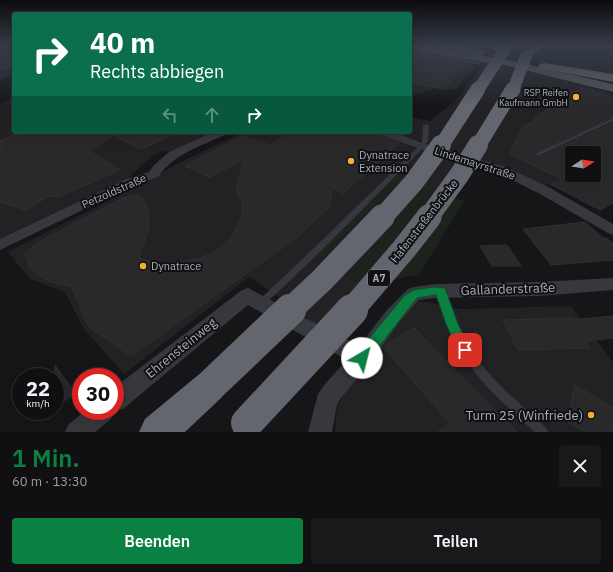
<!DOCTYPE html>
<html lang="de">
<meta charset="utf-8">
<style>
:root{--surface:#101012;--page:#19191b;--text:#f1f3f6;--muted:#9c9d9f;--line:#303032;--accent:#0b8043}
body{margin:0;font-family:"IBM Plex Sans",sans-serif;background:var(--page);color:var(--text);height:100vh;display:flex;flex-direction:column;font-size:15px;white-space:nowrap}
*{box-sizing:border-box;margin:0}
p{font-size:13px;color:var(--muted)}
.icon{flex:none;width:22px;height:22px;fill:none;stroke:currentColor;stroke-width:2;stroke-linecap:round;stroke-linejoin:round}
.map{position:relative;height:432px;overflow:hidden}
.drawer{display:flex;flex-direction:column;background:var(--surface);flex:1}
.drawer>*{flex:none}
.hud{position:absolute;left:12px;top:12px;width:400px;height:122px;border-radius:4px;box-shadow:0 4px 16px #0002,0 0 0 1px var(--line);background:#0b6e4f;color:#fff;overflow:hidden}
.needle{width:26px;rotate:78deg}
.buttons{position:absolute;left:565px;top:146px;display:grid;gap:8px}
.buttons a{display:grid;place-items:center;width:36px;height:36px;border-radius:4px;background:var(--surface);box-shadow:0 4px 16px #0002,0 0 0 1px var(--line);font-size:20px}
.speed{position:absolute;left:12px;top:368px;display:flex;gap:8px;font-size:20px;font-weight:700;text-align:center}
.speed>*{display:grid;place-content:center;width:52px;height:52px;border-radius:50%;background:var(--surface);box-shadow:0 4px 16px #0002,0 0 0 1px var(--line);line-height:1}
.speed small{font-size:10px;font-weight:400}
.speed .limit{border:6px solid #d22;background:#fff;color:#111}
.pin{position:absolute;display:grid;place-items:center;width:34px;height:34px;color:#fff;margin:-17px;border-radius:8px;box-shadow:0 2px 6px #0006}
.me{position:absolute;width:44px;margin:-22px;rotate:37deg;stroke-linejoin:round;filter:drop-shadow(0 0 3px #0008)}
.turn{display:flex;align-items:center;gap:14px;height:84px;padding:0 12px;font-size:18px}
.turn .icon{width:52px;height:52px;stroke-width:2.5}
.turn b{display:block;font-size:28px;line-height:34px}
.lanes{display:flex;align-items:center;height:38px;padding:0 12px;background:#0003;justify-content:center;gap:20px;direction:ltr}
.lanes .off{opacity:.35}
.round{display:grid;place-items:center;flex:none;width:42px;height:42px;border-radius:4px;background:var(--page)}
.overview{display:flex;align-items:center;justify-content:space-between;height:68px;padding:0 12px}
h1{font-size:24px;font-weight:600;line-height:30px;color:var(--accent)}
.action{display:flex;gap:8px;margin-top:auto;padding:8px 12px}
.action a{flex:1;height:46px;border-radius:4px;background:var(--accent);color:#fff;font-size:16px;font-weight:600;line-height:46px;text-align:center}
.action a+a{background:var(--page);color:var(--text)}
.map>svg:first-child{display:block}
</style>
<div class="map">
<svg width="613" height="432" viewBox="0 0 613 432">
<rect width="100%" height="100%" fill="#161618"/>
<!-- built -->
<g fill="#222225">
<polygon points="0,46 14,46 14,74 0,80"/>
<polygon points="410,50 470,59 480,62 474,64 473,70 456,89 446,90 433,88 431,90 414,95 410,99"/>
<polygon points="487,63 553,77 613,93 613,153 572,153 572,173 544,186 497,165 391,132 410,132 410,117 430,121 458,98 482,66"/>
<polygon points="14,95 14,132 216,132 172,152 163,151 152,156 128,178 0,239 0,104"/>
<polygon points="243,132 372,132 477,164 453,198 314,262 374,289 334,339 285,301 249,277 124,374 84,329 65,292 30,279 8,252 124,193 185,160"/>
<polygon points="418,302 428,302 460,309 571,306 613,362 613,432 335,432 337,407 345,392 406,314"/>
</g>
<!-- green -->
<g fill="#1c231d">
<polygon points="548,46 613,46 613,77 538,62 541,53"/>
<path d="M396,179L464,201L419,275C402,276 389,281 374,289L314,262Z"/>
</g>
<!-- building -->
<g fill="#29292c" stroke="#303034" fill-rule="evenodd">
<polygon points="14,49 14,64 0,65 0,53"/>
<polygon points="410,55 411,55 465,64 444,89 410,83"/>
<path d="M583,88L613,97V117L534,154L536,156H541L613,123V203L600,210L550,184L561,179L510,154L522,127L534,121L536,117L557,103L552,101ZM572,153H594V175H572Z"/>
<polygon points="19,132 179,132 141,149 114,135 89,151 120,170 58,197 48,196 27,210 0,202 0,141"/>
<polygon points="292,132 377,132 378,135 400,143 343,193 332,188 330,206 296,238 131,356 88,326 72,287 48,281 30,269 25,254 37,243 121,199 134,195 142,197 148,211 149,228 139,258 156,263 178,262 198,259 215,252 229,240 234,233 243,212 243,203 236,191 244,159 210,177 185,166 242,136 270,145"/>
<polygon points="585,222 603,238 606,238 613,243 613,260 551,265 523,229"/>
<polygon points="507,245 521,266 492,266 480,246"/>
<polygon points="613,316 613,338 586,341 590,348 518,350 503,320 571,318 572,320"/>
<polygon points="414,328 517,432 438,432 450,423 383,347"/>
<polygon points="55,365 75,393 55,408"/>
<polygon points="575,385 613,408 613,432 586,432 567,422"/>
</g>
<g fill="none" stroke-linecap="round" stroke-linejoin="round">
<!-- lane -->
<g fill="#37383d" fill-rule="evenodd">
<polygon points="410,51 481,63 483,64 481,65 410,53"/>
<polygon points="14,65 14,67 0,69 0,67"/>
<polygon points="613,118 613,121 540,155 536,155 535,154"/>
<polygon points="426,124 429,126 428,141 424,147 320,252 264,305 261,307 258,305 257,303 258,301 314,248 420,145 422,141 423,126"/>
<path d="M441,288L444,289L445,291C451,309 458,328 468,345C487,378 519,402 546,428L548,432H534C511,409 484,388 467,361C453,340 444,315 437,291L438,289Z"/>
</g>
<!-- street -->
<g fill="#37383d" fill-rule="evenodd">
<path d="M214,132H228L227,134C201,146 175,153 158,177L134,185L0,250V239L126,179L149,172L154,165L169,152Z"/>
<polygon points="378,132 393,132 426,144 506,167 550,188 613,224 613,235 608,233 540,194 498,173 418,148 379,134"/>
<polygon points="613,278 613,290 539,296 434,298 419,300 401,320 369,364 341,398 337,405 332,432 308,432 318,394 325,384 347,360 248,305 123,409 114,411 111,419 95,432 65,432 69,424 85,411 115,411 115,387 242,290 248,288 359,346 387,310 408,289 414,287 434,284 539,282"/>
</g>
<!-- primary -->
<polygon fill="#53555c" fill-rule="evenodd" points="410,46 424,46 508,60 613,84 613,92 508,66 410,50"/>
<!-- highway -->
<g fill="#63666e" fill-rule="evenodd">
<polygon points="440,46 462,46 484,51 485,53 480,56 441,48"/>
<polygon points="492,46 502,46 502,48 497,51 493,50"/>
<polygon points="533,46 545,46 530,58 522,58 521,56"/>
<polygon points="544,63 613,74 613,82 540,68 538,66 540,64"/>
<polygon points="209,371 221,376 226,387 221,398 185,432 139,432 145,419 197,376"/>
</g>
<!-- highway-bridge-far4 -->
<g stroke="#63666e" stroke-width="12">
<polyline points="478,90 505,49"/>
<polyline points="513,90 526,56"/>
</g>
<!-- highway-bridge-far3 -->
<g stroke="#63666e" stroke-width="15">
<polyline points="441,146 478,89"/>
<polyline points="478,146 513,89"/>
</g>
<!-- highway-bridge-far2 -->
<g stroke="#63666e" stroke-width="20">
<polyline points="382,218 414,182 441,145"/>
<polyline points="428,218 460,174 478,145"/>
</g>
<!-- highway-bridge-far1 -->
<g stroke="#63666e" stroke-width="25">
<polyline points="289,311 322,280 382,217"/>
<polyline points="351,311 404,249 429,217"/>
</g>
<!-- highway-bridge -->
<g stroke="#63666e" stroke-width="32">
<polyline points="209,387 290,310"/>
<polyline points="247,423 352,310"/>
</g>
</g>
<!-- sky -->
<linearGradient id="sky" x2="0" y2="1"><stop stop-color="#0c0c0d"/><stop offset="0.43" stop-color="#363c48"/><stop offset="1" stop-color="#363c48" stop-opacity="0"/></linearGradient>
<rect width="613" height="107" fill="url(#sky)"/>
<!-- route -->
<polygon fill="#0b8043" stroke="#07532c" points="434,287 445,288 446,291 458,324 471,350 469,354 465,355 460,354 446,324 436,295 434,295 417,298 367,362 362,363 357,362 355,358 357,353 405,295 414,290"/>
<!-- markers -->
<g fill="#f2b134" stroke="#111113" stroke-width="1.5">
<circle cx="576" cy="97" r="4"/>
<circle cx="351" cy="161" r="4"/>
<circle cx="143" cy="266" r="4"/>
<circle cx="591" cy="415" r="4"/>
</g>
<g text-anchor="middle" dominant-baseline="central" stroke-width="4" stroke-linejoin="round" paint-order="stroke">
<!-- far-poi labels -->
<g font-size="9" fill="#a8adb8" stroke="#111113" text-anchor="end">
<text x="568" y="92">RSP Reifen<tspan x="568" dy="10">Kaufmann GmbH</tspan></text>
</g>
<!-- shield labels -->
<rect fill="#111113" stroke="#7b7e86" stroke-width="1" x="368" y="270" width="22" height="16" rx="3"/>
<g font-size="10" font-weight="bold" fill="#a8adb8">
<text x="379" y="278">A7</text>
</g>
<!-- poi labels -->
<g font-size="11" fill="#a8adb8" stroke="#111113" text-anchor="start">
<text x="359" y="155">Dynatrace<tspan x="359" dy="13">Extension</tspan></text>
<text x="151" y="266">Dynatrace</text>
</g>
<!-- street labels -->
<g font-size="11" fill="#a8adb8" stroke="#111113">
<text transform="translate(475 163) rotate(18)">Lindemayrstraße</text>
<text transform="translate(114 191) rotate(-24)">Petzoldstraße</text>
<text transform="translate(424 221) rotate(-52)">Hafenstraßenbrücke</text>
</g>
<!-- near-street labels -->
<g font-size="13" fill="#a8adb8" stroke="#111113">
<text transform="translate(508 289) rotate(-2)">Gallanderstraße</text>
<text transform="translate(181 348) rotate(-39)">Ehrensteinweg</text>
</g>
<!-- near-poi labels -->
<g font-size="13" fill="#a8adb8" stroke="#111113" text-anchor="end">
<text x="583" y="415">Turm 25 (Winfriede)</text>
</g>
</g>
</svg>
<div class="buttons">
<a><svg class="needle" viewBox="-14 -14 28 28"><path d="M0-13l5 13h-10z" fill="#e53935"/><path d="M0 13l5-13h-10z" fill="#9c9d9f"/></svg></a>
</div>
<div class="speed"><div>22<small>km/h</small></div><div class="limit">30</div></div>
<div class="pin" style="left:465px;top:350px;background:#d93025"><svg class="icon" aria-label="arrive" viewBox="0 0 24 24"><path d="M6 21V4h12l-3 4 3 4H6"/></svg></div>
<svg class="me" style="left:362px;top:358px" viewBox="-20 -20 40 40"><circle r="19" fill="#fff"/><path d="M0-13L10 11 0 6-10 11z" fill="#0b8043"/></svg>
<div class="hud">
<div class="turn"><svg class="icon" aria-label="right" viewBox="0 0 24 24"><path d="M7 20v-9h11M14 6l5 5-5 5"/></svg><div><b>40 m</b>Rechts abbiegen</div></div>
<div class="lanes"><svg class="icon off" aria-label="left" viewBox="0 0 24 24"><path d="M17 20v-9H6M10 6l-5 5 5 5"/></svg><svg class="icon off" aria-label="ahead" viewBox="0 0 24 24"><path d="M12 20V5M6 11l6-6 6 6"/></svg><svg class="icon" aria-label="right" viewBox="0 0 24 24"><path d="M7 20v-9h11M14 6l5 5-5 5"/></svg></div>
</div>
</div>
<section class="drawer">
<div class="overview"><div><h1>1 Min.</h1><p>60 m · 13:30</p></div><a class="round"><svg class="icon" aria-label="close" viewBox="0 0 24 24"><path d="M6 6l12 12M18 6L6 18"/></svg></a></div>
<div class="action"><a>Beenden</a><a>Teilen</a></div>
</section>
